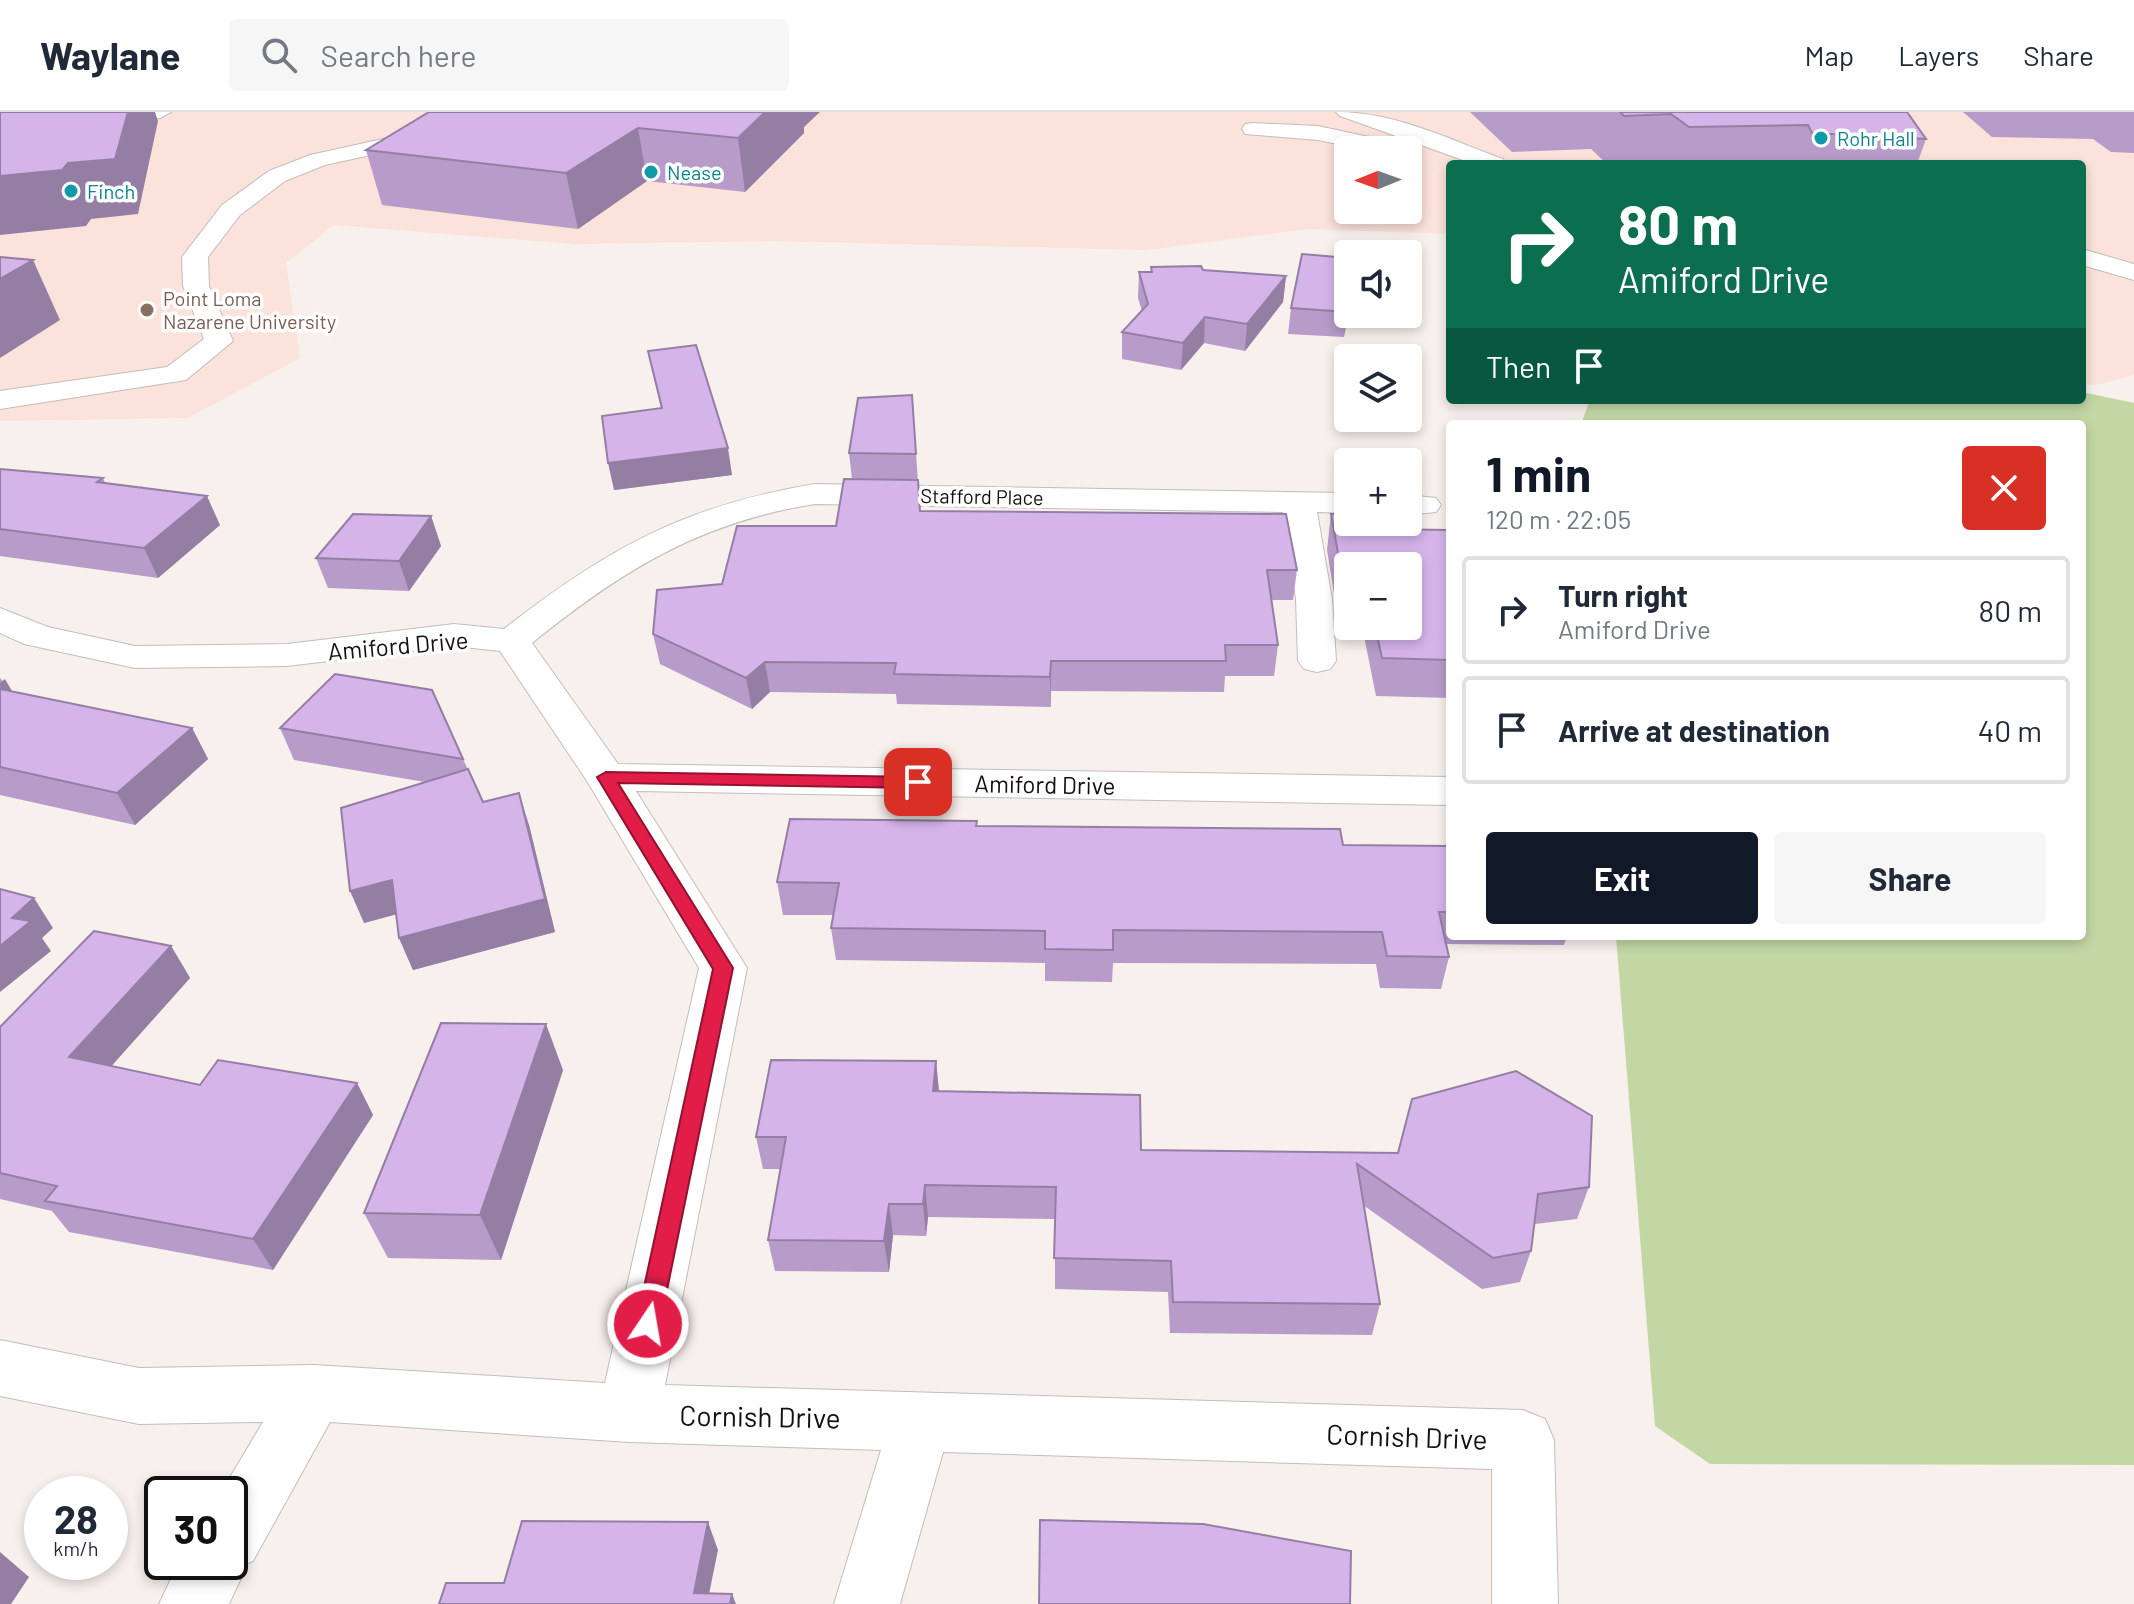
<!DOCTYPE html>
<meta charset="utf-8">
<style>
:root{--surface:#fff;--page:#f6f6f7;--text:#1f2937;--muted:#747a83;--line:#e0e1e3;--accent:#111827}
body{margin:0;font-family:Barlow,sans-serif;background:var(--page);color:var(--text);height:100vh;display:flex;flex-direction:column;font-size:30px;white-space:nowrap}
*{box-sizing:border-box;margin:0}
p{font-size:26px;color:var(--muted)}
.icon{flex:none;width:44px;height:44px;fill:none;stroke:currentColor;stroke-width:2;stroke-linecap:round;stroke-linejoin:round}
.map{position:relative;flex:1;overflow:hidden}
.details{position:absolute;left:1446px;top:308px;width:640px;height:520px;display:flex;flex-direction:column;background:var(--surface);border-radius:8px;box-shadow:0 4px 12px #0003}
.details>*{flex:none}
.hud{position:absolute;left:1446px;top:48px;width:640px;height:244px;border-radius:8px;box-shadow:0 4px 12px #0003;background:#0b6e4f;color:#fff;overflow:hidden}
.needle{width:52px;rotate:269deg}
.fabs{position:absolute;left:1334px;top:24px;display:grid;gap:16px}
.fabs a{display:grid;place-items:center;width:88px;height:88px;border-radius:8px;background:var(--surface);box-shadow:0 4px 12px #0003;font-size:40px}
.speed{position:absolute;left:24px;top:1364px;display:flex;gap:16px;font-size:40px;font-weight:700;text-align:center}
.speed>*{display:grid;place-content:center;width:104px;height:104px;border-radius:50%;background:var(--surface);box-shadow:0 4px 12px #0003;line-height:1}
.speed small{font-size:20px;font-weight:400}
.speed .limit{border:4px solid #111;border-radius:12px;background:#fff;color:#111}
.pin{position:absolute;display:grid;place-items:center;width:68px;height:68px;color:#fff;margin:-34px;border-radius:16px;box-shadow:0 4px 12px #0006}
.me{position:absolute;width:88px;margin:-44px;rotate:12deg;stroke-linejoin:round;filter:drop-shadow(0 0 6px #0008)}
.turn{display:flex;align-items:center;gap:28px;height:168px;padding:0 40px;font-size:36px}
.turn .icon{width:104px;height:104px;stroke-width:2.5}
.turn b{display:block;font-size:56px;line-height:68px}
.then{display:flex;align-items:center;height:76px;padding:0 40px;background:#0003;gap:16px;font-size:30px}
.round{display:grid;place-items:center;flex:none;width:84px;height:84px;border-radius:8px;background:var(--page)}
.overview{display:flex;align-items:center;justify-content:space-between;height:136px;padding:0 40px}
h1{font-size:48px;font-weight:700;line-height:60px;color:var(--accent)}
.button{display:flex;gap:16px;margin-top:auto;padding:16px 40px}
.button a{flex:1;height:92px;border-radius:8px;background:var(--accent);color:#fff;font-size:32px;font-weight:700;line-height:92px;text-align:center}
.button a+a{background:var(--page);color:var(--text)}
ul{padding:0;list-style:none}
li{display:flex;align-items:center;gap:24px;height:108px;margin:0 16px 12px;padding:0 24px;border:4px solid var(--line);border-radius:8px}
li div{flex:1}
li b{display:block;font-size:30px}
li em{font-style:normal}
header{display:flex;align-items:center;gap:48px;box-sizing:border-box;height:112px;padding:0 40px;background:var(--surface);border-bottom:2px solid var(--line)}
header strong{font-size:38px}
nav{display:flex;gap:44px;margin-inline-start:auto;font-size:28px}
.search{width:560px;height:72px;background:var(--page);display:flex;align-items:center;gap:20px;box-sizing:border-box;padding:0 28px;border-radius:8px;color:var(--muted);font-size:30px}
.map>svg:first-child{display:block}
</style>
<header>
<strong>Waylane</strong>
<div class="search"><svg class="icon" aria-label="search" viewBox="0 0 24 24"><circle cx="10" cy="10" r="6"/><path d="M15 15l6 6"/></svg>Search here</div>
<nav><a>Map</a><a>Layers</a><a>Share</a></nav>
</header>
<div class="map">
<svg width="2134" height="1492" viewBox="0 0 2134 1492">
<rect width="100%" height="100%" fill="#f8f0ec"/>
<!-- education -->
<path fill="#fbe2db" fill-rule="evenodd" d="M18,0H2134V263L2096,273L2082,272V52H1450V122L1308,117L1146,138L773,129L574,132L334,113L286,151L300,246L188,306L0,309V2ZM1348,38H1408V98H1348Z"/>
<!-- green -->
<polygon fill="#c3d7a5" points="2082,280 2134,291 2134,1353 1710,1352 1655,1314 1616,824 2082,824 2082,312 1581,312 1590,288 2082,288"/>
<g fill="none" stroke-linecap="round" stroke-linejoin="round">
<defs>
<g id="minor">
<polygon points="121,0 171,0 160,6 0,33 0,19"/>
<polygon points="438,0 462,0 425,31 325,53 285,69 240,103 208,145 209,174 233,229 186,268 0,297 0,279 167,255 204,227 183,174 182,145 222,93 269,59 310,43 410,21"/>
<path d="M1336,0C1395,0 1448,27 1503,47L1506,52H1474L1340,4Z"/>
<polygon points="1253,11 1318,14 1392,30 1395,35 1393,38 1367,38 1318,28 1245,22 1242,17 1245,12"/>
<polygon points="2082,137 2134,152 2134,168 2082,153"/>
<path d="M815,372L1348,381V401L1317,400L1332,487L1336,549L1330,557L1317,560L1304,557L1298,549L1296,487L1283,400L815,392C700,410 621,459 532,531L618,652L1450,665V693L636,679L747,856L665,1273L1523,1298L1545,1307L1554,1328L1558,1492H1492V1357L943,1340L900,1492H834L881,1338L629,1330L330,1310L253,1449L248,1451L229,1492H159L179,1450H230V1382H220L263,1310L139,1312L0,1284V1228L139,1256L314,1253L605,1271L699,856L587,669L500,539L454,534L287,554L135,556L24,532L0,521V496L48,515L135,534L287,532L454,512L504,517C606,437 686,393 815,372Z"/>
<polygon points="1408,383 1436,386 1441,393 1436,400 1408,403"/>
</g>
</defs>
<!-- minor casing -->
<use href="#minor" stroke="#c4bdb8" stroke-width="2"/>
<!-- minor -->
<use href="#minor" fill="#fff" fill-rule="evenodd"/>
</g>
<!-- wall -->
<g fill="#b79bc9">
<polygon points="429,0 804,15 804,21 745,80 647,69 578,117 382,93 366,38"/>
<polygon points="1470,0 1907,0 1926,27 1917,52 1607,52 1591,37 1512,40"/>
<polygon points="1963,0 2134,0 2134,41 2111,40 2093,27 1992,25"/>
<polygon points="1348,146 1348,202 1344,225 1288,222 1291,196"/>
<polygon points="1151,155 1286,164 1283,190 1245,239 1204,231 1181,258 1122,247 1122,220 1142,199 1138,186 1139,160 1151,160"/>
<polygon points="648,239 732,363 614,378 661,296"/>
<polygon points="912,283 920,399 1297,458 1293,488 1271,488 1278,533 1274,564 1225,564 1224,580 1051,579 1051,595 897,592 896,582 770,580 752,597 660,552 653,522 722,472 836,414 852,367 849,341"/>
<polygon points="0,357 103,366 105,371 220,413 158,466 0,444"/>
<polygon points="1331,402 1375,417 1450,418 1450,586 1376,584 1362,514 1408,514 1408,454 1348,454 1348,488 1335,488 1327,438"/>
<polygon points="431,404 441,434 409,479 328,476 316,446"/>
<polygon points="0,566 12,579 192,616 208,647 135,713 0,683"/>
<polygon points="280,616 463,647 483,690 529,713 555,820 413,858 399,826 396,802 364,811 425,670 294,648"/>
<polygon points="977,714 1343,733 1450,734 1450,824 1567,824 1564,833 1446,832 1449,845 1441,877 1380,876 1376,852 1113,851 1112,870 1045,869 1045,851 836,848 831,816 834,803 783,803 777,770"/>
<polygon points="171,834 190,866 111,954 200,973 357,971 373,1003 273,1158 69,1120 52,1099 0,1087 0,915"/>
<polygon points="936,949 939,979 1141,1038 1398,1041 1589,1075 1577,1107 1535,1112 1531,1139 1520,1170 1482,1177 1363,1093 1380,1192 1372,1223 1170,1221 1168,1180 1055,1177 1055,1107 928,1105 926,1124 893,1123 889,1160 775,1159 768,1128 781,1057 763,1057 756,1025"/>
<polygon points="563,958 501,1148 388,1146 364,1101"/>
</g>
<!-- shaded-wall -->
<g fill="#957ea4">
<polygon points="128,0 155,0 158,9 138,102 91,107 86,114 0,123 0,64 68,51"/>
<polygon points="765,0 820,0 804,15 804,21 745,80 738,26"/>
<polygon points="638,16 647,69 578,117 566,61"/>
<polygon points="33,148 60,208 0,246 0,167"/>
<polygon points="1286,164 1283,190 1245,239 1247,212"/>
<polygon points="1348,194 1348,202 1344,225 1347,200"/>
<polygon points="1205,205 1204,231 1181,258 1183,231"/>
<polygon points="728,336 732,363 614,378 608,351"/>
<polygon points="207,384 220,413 158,466 144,436"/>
<polygon points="431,404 441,434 409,479 399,449"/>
<polygon points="1051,549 1051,595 1050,565"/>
<polygon points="765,550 770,580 752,597 746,566"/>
<polygon points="5,567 23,598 0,586 0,571"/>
<polygon points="192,616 208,647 135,713 117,681"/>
<polygon points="519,681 529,713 555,820 413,858 399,826"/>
<polygon points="392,768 405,800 364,811 350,779"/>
<polygon points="34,786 53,816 42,826 51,839 0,880 0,834 12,806"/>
<polygon points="171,834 190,866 91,977 69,945"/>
<polygon points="546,912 563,958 501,1148 480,1103"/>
<polygon points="936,949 939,981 933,979"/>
<polygon points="357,971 373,1003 273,1158 253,1127"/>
<polygon points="925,1073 928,1105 926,1124 923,1092"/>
<polygon points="889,1092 893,1123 889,1160 884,1129"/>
<polygon points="708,1410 718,1438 707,1492 694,1481"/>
<polygon points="0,1440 29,1465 11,1492 0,1492"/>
<polygon points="732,1482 736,1492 730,1492"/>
</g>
<!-- building -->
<g fill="#d5b4ea" stroke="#957ea4" stroke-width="2">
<polygon points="0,0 128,0 115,47 68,51 62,58 0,64"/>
<polygon points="429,0 765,0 738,26 638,16 566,61 366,38"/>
<polygon points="1620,0 1907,0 1926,27 1812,21 1808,13 1689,15 1671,2 1624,4"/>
<polygon points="1302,142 1348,146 1348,194 1347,200 1291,196"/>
<polygon points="0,145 33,148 0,167"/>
<polygon points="1201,154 1203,158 1286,164 1247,212 1205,205 1183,231 1122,220 1148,192 1139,160 1152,160 1151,155"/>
<polygon points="696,233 728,336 608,351 602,304 662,296 648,239"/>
<polygon points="912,283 916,342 849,341 858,286"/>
<polygon points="0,357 103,366 97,370 207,384 144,436 0,417"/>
<polygon points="844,367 918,368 920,399 1286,402 1297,458 1267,458 1278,533 1225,533 1226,549 1051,549 1050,565 894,562 896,551 765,550 746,566 653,522 657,478 722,472 737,414 836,414"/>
<polygon points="353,402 431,404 399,449 316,446"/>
<polygon points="1331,402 1348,402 1348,410 1374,410 1375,417 1450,418 1450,548 1382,546 1375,514 1408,514 1408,454 1363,454 1363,452 1340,452"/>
<polygon points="335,562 432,578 463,647 280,616"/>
<polygon points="0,577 192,616 117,681 0,655"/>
<polygon points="468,657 483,690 519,681 545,787 399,826 392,768 350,779 341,696"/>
<polygon points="790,707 977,709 976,714 1340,717 1343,733 1450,734 1450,800 1439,800 1449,845 1387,844 1382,820 1113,818 1113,838 1045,837 1045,819 831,816 839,771 777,770"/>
<polygon points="0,777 34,786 12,806 31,809 0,834"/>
<polygon points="94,819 171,834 69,945 200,973 218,948 357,971 253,1127 45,1089 57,1074 0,1061 0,915"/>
<polygon points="441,911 546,912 480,1103 364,1101"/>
<polygon points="771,948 936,949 933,979 1140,983 1141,1038 1398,1041 1412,987 1516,959 1592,1004 1589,1075 1538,1082 1531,1139 1493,1146 1357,1052 1380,1192 1173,1190 1171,1149 1054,1146 1056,1075 925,1073 923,1092 889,1092 884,1129 768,1128 786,1025 756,1025"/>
<polygon points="1040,1408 1203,1412 1351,1439 1350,1492 1039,1492"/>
<polygon points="522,1409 708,1410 694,1481 732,1482 730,1492 439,1492 446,1471 504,1471"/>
</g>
<!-- route -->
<polygon fill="#e11d48" stroke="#92132f" stroke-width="2" points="606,660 918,665 927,670 918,676 618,671 733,856 660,1212 657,1220 648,1223 639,1220 636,1212 713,857 597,665"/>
<!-- markers -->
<g fill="#0f9aa8" stroke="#fff" stroke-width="3">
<circle cx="1821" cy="26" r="8"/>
<circle cx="651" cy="60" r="8"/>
<circle cx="71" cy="79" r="8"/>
</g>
<circle fill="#8d6e63" stroke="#fff" stroke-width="3" cx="147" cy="198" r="8"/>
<g text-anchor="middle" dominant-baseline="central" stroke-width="7" stroke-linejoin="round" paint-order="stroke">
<!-- far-culture labels -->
<g font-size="20" fill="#0d838f" stroke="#fff" text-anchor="start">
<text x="1837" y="26">Rohr Hall</text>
<text x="667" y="60">Nease</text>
<text x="87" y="79">Finch</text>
</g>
<!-- far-education labels -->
<g font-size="20" fill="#785e54" stroke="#fff" text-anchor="start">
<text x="163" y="186">Point Loma<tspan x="163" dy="23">Nazarene University</tspan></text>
</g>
<!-- far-street labels -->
<g font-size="20" fill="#13100f" stroke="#fff">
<text transform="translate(982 384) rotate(1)">Stafford Place</text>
</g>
<!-- street labels -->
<g font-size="24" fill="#13100f" stroke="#fff">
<text transform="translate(398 533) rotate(-5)">Amiford Drive</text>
<text transform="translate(1045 672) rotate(1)">Amiford Drive</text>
</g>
<!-- near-street labels -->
<g font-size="28" fill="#13100f" stroke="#fff">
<text transform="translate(760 1304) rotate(1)">Cornish Drive</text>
<text transform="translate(1407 1324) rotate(2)">Cornish Drive</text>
</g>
</g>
</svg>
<div class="fabs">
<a><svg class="needle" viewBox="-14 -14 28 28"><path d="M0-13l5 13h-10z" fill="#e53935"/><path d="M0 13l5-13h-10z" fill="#747a83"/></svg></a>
<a><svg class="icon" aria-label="sound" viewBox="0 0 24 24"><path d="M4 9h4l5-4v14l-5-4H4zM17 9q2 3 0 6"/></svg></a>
<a><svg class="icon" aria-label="layers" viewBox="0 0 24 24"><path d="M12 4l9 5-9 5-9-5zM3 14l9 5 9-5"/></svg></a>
<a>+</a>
<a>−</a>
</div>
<div class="speed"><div>28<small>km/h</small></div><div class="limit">30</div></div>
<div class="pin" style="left:918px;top:670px;background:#d93025"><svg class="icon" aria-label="arrive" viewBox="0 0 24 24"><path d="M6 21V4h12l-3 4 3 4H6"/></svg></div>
<svg class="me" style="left:648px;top:1212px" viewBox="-20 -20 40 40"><circle r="17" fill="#e11d48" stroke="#fff" stroke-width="3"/><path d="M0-11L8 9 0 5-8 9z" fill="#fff"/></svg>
<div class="hud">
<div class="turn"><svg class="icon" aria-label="right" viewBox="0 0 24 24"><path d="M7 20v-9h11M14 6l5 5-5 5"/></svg><div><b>80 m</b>Amiford Drive</div></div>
<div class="then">Then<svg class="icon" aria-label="arrive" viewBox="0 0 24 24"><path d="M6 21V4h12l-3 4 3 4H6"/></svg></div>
</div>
<section class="details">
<div class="overview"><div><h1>1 min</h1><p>120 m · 22:05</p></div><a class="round" style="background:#d93025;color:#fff"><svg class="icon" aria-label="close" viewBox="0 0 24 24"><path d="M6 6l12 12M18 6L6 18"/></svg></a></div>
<ul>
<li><svg class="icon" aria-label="right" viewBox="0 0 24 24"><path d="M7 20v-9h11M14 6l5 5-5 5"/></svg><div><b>Turn right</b><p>Amiford Drive</p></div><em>80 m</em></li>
<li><svg class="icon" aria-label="arrive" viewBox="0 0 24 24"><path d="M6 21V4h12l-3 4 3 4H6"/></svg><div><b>Arrive at destination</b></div><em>40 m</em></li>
</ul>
<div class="button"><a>Exit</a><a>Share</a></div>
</section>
</div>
